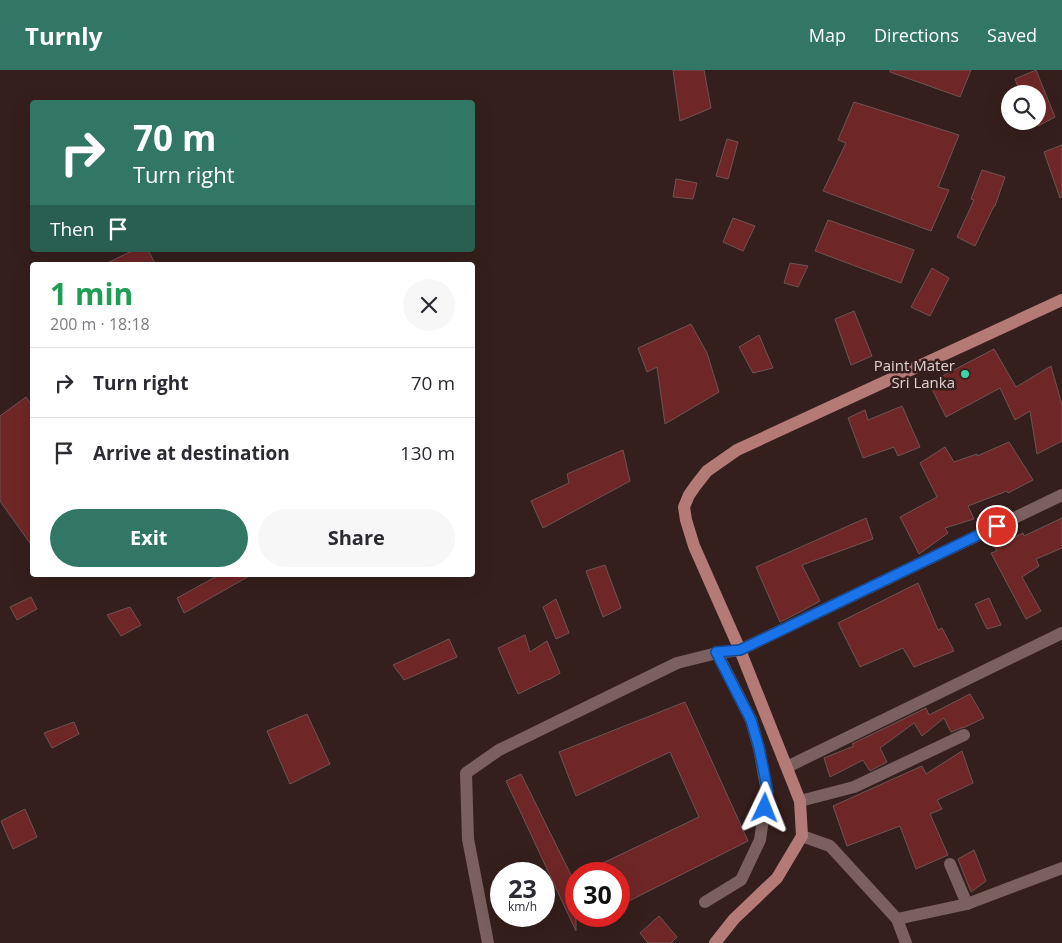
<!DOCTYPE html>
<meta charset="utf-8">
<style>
:root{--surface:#fff;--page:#f7f7f7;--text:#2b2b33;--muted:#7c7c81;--line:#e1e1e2;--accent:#327766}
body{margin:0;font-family:"Open Sans",sans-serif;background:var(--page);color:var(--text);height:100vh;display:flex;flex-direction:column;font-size:19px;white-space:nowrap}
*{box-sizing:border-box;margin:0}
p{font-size:16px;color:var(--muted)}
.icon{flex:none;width:28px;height:28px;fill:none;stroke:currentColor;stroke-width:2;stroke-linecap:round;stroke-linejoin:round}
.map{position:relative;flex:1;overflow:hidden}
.details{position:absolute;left:30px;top:192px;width:445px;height:315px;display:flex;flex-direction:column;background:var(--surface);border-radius:5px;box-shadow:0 5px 20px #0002}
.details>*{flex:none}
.hud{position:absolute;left:30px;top:30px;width:445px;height:152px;border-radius:5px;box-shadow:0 5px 20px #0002;background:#327766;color:#fff;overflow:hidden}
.buttons{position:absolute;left:1001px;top:15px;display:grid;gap:10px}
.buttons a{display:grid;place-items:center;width:45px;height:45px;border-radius:50%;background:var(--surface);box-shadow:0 5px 20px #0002;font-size:25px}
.speed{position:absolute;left:490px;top:792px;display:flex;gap:10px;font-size:25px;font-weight:700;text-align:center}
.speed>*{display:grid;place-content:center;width:65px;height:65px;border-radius:50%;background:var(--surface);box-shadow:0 5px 20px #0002;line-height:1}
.speed small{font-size:12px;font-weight:400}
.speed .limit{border:8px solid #d22;background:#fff;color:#111}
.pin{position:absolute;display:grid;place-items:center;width:42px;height:42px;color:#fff;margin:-21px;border:2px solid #fff;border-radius:50%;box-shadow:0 1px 5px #0007}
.me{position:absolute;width:55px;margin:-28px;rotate:2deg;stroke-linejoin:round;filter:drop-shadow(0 0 4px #0008)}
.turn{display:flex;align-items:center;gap:18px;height:105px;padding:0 20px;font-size:22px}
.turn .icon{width:65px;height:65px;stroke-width:2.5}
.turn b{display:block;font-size:35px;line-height:42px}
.then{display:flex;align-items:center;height:48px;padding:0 20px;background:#0003;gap:10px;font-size:19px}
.round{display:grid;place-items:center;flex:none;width:52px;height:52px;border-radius:26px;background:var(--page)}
.overview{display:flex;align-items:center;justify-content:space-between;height:85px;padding:0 20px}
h1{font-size:30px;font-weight:700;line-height:38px;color:#1e9e55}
.primary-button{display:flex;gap:10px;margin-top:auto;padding:10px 20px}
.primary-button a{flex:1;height:58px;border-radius:30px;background:var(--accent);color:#fff;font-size:20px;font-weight:700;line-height:58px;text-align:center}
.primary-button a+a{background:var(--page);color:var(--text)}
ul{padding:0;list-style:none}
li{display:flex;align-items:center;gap:15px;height:70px;padding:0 20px;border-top:1px solid var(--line)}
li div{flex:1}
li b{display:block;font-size:19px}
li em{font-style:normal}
header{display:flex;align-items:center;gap:30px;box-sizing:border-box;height:70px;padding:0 25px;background:var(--accent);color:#fff}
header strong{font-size:24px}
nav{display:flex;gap:28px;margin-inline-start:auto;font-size:18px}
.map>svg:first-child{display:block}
</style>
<header>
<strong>Turnly</strong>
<nav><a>Map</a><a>Directions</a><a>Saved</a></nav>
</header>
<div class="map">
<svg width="1062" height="873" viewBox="0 0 1062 873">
<rect width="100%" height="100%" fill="#351f1d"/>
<!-- building -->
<g fill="#6e2726" stroke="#6d5452">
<polygon points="673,0 704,0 711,38 680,51"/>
<polygon points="890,0 971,0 960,27 890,2"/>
<polygon points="1036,0 1055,47 1038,56 1038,24 1021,24 1015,9"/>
<polygon points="854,32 959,65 938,117 949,120 931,161 823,121 846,73 838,70"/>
<polygon points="727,69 738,72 728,109 716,106"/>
<polygon points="1062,75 1062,127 1060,128 1044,82"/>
<polygon points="982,100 1005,107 995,136 994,136 975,176 957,167 974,130 971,129"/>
<polygon points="676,109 697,113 693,129 673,127"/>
<polygon points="733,148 755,156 743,181 723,172"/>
<polygon points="828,150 914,180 901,213 815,181"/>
<polygon points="134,180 148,180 156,195 103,195"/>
<polygon points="790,193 808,196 798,217 784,213"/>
<polygon points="932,198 949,208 930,246 911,237"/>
<polygon points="854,241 872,286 851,295 835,249"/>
<polygon points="691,254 707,283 719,322 665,354 657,297 647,302 638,278"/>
<polygon points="759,265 773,298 753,303 739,277"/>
<polygon points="994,279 1016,317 1051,296 1062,335 1062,371 1037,384 1030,341 1015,350 1000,318 946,347 929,313"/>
<polygon points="26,327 32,336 32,476 0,431 0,346"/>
<polygon points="902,336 920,377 898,386 894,377 863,388 848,348 865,340 868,350"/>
<polygon points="1009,372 1033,410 1008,423 1007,421 968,436 974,449 945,458 948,463 919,484 900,447 937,427 920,393 945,377 954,392 977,384 977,386"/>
<polygon points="623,380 630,411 543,458 531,431 569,413 567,404"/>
<polygon points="866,448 873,469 802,495 820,531 800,542 780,552 756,497"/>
<polygon points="1062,448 1062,478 1036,489 1039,496 1022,507 1041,541 1026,549 991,483 997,481 995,477 1023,463 1024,466"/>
<polygon points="605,495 621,538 603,547 586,501"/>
<polygon points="219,505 251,505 184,543 177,528"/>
<polygon points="918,513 938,560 942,558 954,581 914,597 903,578 860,597 838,553"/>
<polygon points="31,527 37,539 17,550 10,537"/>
<polygon points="989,528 1001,555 987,559 975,534"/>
<polygon points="556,529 569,563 556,569 543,537"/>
<polygon points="130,537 141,555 121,566 107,545"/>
<polygon points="525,565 530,582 547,571 560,603 549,610 549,609 518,624 498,578"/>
<polygon points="449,569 457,587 404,610 393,595"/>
<polygon points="970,624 984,648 965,657 961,658 951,662 944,648 922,666 914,653 880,678 887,692 870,701 863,690 830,707 824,688 854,676 852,674 926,638 929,645"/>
<polygon points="685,632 748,771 619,836 619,804 580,804 699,747 670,682 576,726 559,682"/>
<polygon points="307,644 330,694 290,714 267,661"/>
<polygon points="74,652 79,664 52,678 44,663"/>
<polygon points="962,681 973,713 937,730 942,739 930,744 948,785 916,799 900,756 847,776 833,736 922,696 926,704"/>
<polygon points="521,704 572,807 576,805 576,861 506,711"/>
<polygon points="25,739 37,767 13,779 1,751"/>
<polygon points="974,780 986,811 971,822 958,789"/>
<polygon points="659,846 677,867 671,873 648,873 640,863"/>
</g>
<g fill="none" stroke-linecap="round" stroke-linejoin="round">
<!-- minor -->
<g stroke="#7a605e" stroke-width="12">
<polyline points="787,697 1062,563"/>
<polyline points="800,731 854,717 964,665"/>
<polyline points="802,766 830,776 897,849 906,873"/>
<polyline points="950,794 967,834"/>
<polyline points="705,832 741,810 760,770 767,722 759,678 751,650 717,583"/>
<polyline points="897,849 967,834 1062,798"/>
<polyline points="488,873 468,769 466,703 499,680 677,593 717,583 740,580 1062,425"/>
</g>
<!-- primary -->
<polyline stroke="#b47a76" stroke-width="12" points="715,873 734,849 777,808 802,766 800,731 740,580 694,476 686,450 684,437 689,425 696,415 707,401 737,380 1062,230"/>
</g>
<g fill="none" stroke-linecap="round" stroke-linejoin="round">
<defs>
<polyline id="route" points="765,738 768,722 759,678 751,650 716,582 740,580 997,456"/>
</defs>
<!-- route casing -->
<use href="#route" stroke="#114b97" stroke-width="12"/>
<!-- route -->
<use href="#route" stroke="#1a73e8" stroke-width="9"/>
</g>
<!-- markers -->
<circle fill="#3bd4a4" stroke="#351f1d" stroke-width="2" cx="965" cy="304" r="5"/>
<g text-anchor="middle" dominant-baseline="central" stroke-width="5" stroke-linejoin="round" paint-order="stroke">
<!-- poi labels -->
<g font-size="15" fill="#e0d1d0" stroke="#351f1d" text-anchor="end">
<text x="955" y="295">Paint Mater<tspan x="955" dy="17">Sri Lanka</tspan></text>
</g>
</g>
</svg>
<div class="buttons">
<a><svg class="icon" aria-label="search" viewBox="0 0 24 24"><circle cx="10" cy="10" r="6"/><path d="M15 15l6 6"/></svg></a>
</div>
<div class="speed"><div>23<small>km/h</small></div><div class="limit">30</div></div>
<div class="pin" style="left:997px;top:456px;background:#d93025"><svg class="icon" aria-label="arrive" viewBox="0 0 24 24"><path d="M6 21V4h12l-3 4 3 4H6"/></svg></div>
<svg class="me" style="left:765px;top:738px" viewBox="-20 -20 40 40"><path d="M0-17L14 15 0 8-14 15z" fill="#1a73e8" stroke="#fff" stroke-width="4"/></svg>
<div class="hud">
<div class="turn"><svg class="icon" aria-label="right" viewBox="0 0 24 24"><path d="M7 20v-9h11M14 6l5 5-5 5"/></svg><div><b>70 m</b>Turn right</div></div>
<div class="then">Then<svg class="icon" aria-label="arrive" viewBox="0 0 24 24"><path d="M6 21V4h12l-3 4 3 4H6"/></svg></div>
</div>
<section class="details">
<div class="overview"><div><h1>1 min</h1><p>200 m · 18:18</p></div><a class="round"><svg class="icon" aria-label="close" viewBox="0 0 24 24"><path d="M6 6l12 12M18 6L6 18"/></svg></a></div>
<ul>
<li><svg class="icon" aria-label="right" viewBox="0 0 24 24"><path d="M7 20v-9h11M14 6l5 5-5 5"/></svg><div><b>Turn right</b></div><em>70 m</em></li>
<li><svg class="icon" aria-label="arrive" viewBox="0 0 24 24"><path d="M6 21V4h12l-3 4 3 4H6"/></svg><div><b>Arrive at destination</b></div><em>130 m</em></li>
</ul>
<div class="primary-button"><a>Exit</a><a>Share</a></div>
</section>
</div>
